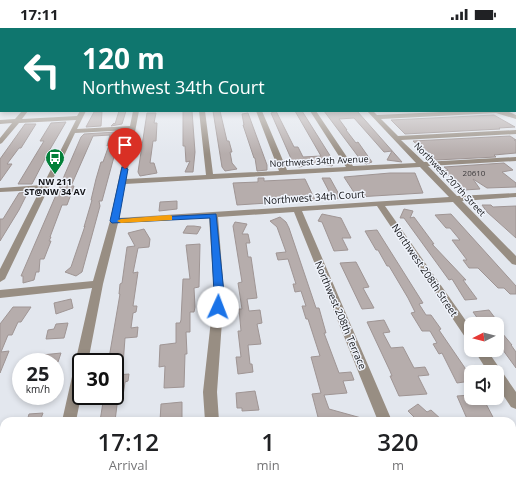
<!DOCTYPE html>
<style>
:root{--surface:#fff;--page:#f6f6f6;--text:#202124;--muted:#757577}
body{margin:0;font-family:"Open Sans",sans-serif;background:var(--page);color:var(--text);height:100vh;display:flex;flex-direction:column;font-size:15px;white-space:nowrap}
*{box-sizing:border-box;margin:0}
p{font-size:13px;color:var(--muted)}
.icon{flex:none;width:22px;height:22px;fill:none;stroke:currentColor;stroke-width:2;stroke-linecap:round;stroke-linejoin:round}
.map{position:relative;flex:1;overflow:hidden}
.drawer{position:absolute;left:0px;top:389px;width:516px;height:76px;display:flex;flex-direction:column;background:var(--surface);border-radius:12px 12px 0 0;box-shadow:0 2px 6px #0003}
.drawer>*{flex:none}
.guide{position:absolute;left:0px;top:0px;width:516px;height:84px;box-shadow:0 2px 6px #0003;background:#0f766e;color:#fff;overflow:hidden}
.needle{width:26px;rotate:264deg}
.tools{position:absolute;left:464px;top:289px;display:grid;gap:8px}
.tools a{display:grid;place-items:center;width:40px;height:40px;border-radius:8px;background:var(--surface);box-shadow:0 2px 6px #0003;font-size:20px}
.speed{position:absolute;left:12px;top:325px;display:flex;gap:8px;font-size:20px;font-weight:700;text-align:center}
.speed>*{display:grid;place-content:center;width:52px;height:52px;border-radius:50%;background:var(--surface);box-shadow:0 2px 6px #0003;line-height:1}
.speed small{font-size:10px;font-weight:400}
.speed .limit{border:2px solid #111;border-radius:6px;background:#fff;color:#111}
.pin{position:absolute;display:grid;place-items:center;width:34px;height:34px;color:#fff;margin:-41px -17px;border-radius:50% 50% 50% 0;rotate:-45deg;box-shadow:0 0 4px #0007}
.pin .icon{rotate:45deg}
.me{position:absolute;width:44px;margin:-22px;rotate:2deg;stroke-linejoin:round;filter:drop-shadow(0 0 3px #0008)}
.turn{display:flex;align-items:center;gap:14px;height:84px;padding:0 16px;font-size:18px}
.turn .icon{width:52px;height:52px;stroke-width:2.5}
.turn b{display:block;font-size:28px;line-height:34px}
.eta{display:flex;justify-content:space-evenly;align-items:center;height:68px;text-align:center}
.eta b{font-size:24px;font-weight:600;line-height:28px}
.status{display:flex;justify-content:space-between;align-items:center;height:28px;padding:0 20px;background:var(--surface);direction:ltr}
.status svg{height:11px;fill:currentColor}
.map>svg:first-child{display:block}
</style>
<div class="status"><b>17:11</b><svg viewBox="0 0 49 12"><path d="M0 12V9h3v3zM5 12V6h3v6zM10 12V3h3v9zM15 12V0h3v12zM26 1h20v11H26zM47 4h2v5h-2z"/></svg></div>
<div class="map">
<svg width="516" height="465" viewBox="0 0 516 465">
<rect width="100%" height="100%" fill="#e3e7ee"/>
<!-- building -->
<g fill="#b6adac" stroke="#9f9594">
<polygon points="119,83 126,83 122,96 111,98 114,95 115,96"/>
<polygon points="183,83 192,83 195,124 193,144 185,144 190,133 186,134 185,118 183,118"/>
<polygon points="213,83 220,83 227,113 229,113 232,124 230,124 232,135 237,141 225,143 222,139"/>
<polygon points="276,83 294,119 298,119 303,129 321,128 295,83 302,83 334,134 332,138 320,135 299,139 293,135 271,85"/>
<polygon points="324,83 357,83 402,134 387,132 392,123 384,124 354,90 339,91 347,102 346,102 356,115 358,114 372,134 366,136 360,131"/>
<polygon points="94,84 102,84 101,98 86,99"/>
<polygon points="147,85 156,85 154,95 157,95 156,113 153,113 150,135 154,135 157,145 140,148 138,144"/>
<polygon points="248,85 267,137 267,142 257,143 255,130 254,130 243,97 244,97 242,86"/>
<polygon points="494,87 515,99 499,100 500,101 405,106 391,92"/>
<polygon points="66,94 49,123 32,156 18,156 44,113 40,113 51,95"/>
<polygon points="25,96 36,96 21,120 19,120 7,136 12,136 0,153 0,131"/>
<polygon points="116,104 118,114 102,173 99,173 100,178 82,244 76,248 65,244 71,239 85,198 84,199 92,172 91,172 96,151 101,134 103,134 109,117 107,118 110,107 93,108 71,158 74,158 67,177 62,177 50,209 51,209 49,213 51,213 44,231 40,231 39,244 36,244 34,252 23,255 23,248 21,248 81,109 84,106"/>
<polygon points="510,108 516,112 514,112 516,113 516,125 494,127 496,129 436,132 434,130 431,130 413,113"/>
<polygon points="504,135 513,142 502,144 516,155 516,159 487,160 473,151 480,161 464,162 444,143 448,142 444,139"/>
<polygon points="390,145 415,145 423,165 357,169 344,149"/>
<polygon points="258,150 264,150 264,153 305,151 315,172 237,177 233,155 258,154"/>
<polygon points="322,150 330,150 341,170 333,171"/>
<polygon points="28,164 19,182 0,213 0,191 3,191 19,165"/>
<polygon points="177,173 177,181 159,183 160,174"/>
<polygon points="482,177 491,177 493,179 516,178 516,210 487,184"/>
<polygon points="404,181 413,183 410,190 414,189 434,216 432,216 466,252 463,252 477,271 465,272 452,251 449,252 404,190 400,190"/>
<polygon points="322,186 341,190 351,210 342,210 348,222 334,223 322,194 318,193"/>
<polygon points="451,186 516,258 516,266 510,266 504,260 498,260 478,240 469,240 463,232 467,232 452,212 460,212 450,200 446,200 435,187"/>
<polygon points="280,189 286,194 289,200 316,280 319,280 326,305 324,305 339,345 351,344 354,352 343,353 347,365 324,367 329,381 365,391 365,393 319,393 312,366 321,365 311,329 320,328 308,291 306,291 302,278 306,278 301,263 295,264 293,256 296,256 288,231 278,232 276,225 286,224 277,199 270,193"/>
<polygon points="235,194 247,196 242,206 248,206 250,215 246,215 248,229 251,229 257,270 247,271 249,283 260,282 262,295 257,296 261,316 248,317 250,336 252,336 253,344 238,346 236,329 241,329 238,303 241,303 239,281 242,281 238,255 242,254 233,198"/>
<polygon points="187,198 194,198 201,199 197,206 183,205"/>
<polygon points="144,201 150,211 149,219 138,220 133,245 138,244 133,278 137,278 136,284 133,285 131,300 138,299 137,309 125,310 123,337 115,338 115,334 110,334 110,330 109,330 120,266 119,266 120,256 122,255 127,219 135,218 128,205"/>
<polygon points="377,202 423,275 419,276 426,287 431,287 441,301 439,302 465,340 471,353 457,355 442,325 439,326 433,316 437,315 430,303 422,303 411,285 415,284 408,270 389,238 387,238 378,222 376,222 365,203"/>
<polygon points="200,216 199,259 194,260 195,279 194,284 190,284 190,304 186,304 187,326 185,326 184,359 164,360 165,338 159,339 160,317 176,315 176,295 180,295 181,292 183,251 190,251 186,217"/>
<polygon points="356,234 369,259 363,260 374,280 362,281 340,235"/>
<polygon points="71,271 73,280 56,286 54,275"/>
<polygon points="13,279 31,279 21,294 18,294 12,307 8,307 1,324 9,323 0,345 0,296"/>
<polygon points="489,282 495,290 491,291 493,294 481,295 473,284"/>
<polygon points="384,292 390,304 383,305 391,320 403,319 414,340 425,339 429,347 418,348 427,366 399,368 390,348 392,348 390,343 367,294"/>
<polygon points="68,295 64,310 46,311 48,302 54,301 56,296"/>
<polygon points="497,299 512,317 511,317 516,324 516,340 500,318 497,318"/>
<polygon points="61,325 58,334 39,334 42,327"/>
<polygon points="129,346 128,353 125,354 123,368 118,369 115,393 100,393 104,368 115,368 117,347"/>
<polygon points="255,363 259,382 242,383 242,380 237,380 236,365"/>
<polygon points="471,367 471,370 474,373 484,372 495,393 468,393 457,368"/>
<polygon points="182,374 182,393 160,393 161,376"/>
<polygon points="418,376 427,384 431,382 443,393 418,393 408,383"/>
<polygon points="43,385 40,393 27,393 29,386"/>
</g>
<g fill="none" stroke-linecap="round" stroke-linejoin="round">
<!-- minor -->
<g fill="#988e83" fill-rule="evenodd">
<path d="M22,83H28L22,91L77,88L80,83H86L77,101L130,98L133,83H139L126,151L206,147L199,83H205L213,146L279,143L256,83H262L287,142L346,139L310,83H316L353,138L416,135L367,83H373L377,87L462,83H507L516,87V91L496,85L381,91L398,108L516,102V106L401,112L424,134L516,129V133L428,138L457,168L516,165V169L462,173L516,228V237L512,236L453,174L385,178L471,300V313L467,312L377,178L302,183L392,393H378L294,184L218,189L224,265L217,364L219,393H205L203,364L214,265L209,189L118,195L103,256L88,334H81V368L76,393H62L92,260L0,270V262L93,253L110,193L129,102L75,105L5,251L0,254V241L40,162L0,164V160L43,157L76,92L19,95L2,115L0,116V110L12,95L0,96V92L15,91ZM420,139L449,169L119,190L125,156Z"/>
<polygon points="474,322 487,322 516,364 516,381 511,379 497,358 497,344 488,344"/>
<rect x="512" y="402" width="4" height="14"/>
<rect x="46" y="461" width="16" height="4"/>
<rect x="210" y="461" width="16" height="4"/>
</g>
</g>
<!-- sky -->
<linearGradient id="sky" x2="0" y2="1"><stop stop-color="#93bae6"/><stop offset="0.48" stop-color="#f2f4f7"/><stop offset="1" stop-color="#f2f4f7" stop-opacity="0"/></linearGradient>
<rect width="516" height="126" fill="url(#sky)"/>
<!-- route -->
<polygon fill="#1a73e8" stroke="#114b97" points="122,139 128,141 119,191 216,186 224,265 221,282 214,282 213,279 214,265 210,190 112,195 110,193"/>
<!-- slow -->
<polygon fill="#f59e0b" points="170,187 172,188 172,192 121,195 117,193 121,191"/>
<!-- icons -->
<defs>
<symbol id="bus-pin" viewBox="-11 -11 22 30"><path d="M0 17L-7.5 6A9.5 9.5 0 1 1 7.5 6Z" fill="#018039" stroke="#f0f4fc"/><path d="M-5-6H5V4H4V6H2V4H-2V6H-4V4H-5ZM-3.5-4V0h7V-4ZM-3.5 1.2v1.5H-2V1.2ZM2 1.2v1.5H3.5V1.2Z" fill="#fff"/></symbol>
</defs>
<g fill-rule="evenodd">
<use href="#bus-pin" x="44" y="119" width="22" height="30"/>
</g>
<g text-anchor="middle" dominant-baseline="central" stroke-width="3" stroke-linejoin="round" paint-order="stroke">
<!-- number labels -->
<g font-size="8" fill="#3c3a3c">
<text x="474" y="144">20610</text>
</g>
<!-- far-street labels -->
<g font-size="9" fill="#131417" stroke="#f0f4fc">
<text transform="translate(319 133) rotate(-3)">Northwest 34th Avenue</text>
<text transform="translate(450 151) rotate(46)">Northwest 207th Street</text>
</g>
<!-- far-poi labels -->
<g font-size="9" font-weight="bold" fill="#131417" stroke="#f0f4fc">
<text x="55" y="153">NW 211<tspan x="55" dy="10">ST@NW 34 AV</tspan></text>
</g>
<!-- street labels -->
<g font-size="10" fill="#131417" stroke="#f0f4fc">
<text transform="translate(314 169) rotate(-4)">Northwest 34th Court</text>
<text transform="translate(425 242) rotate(56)">Northwest 208th Street</text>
<text transform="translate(341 287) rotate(67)">Northwest 208th Terrace</text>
</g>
</g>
</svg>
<div class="tools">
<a><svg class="needle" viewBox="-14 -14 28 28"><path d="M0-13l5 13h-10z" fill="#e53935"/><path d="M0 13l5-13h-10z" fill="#757577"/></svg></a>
<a><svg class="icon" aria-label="sound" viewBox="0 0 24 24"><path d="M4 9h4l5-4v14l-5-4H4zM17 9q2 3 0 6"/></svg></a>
</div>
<div class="speed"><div>25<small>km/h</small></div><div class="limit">30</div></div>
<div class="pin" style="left:125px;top:141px;background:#d93025"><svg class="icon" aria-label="arrive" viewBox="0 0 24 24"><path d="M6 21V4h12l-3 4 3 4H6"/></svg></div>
<svg class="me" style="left:218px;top:279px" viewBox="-20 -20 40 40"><circle r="19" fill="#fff"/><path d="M0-13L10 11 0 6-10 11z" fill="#1a73e8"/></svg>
<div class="guide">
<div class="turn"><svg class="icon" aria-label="left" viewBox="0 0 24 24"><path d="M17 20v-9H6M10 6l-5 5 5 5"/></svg><div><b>120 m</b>Northwest 34th Court</div></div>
</div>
<section class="drawer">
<div class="eta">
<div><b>17:12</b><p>Arrival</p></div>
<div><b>1</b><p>min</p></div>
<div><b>320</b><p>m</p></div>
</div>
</section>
</div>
